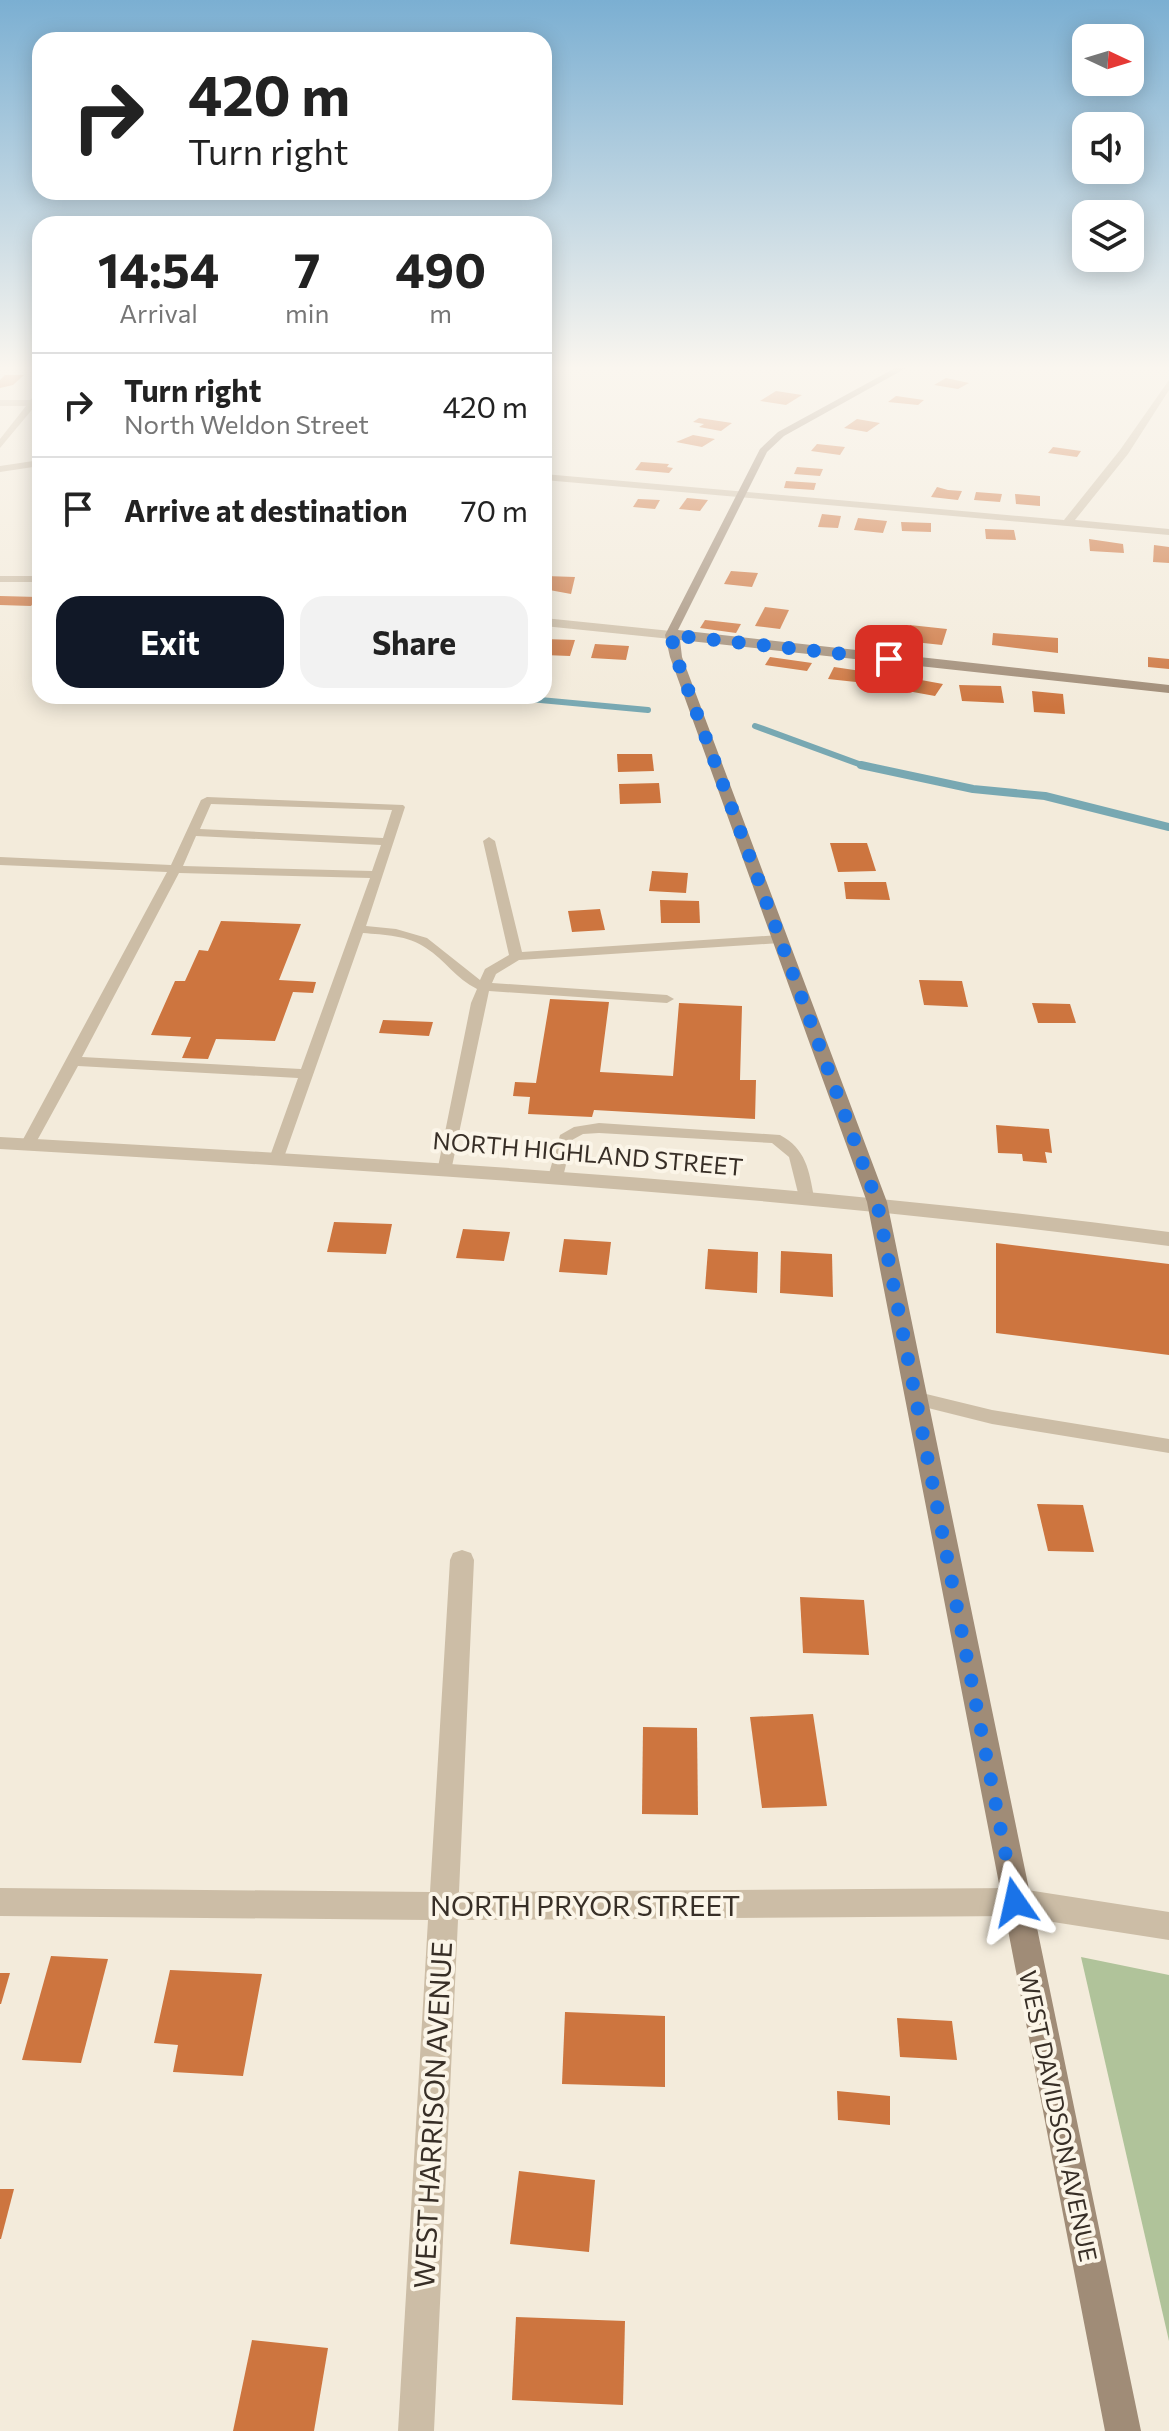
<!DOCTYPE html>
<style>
:root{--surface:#fff;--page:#f2f2f2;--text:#222;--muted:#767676;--line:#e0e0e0;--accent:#111827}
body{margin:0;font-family:Commissioner,sans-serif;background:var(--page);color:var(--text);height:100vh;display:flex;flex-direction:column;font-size:30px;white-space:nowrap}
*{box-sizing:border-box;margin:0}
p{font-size:26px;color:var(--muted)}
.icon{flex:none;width:44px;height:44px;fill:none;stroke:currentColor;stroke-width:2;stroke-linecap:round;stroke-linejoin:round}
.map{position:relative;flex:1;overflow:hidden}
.panel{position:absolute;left:32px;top:216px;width:520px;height:488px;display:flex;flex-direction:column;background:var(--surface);border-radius:24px;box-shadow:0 4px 20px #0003}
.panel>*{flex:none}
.hud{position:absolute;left:32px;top:32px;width:520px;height:168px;border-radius:24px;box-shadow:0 4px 20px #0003;background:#fff;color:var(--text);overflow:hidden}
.needle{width:52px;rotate:94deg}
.buttons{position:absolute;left:1072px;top:24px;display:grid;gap:16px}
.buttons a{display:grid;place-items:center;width:72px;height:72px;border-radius:16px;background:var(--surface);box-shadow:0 4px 20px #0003;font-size:40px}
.pin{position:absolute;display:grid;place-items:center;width:68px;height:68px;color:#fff;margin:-34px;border-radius:16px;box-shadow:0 4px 12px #0006}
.me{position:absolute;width:88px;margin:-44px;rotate:349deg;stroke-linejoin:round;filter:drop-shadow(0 0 6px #0008)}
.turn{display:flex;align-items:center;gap:28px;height:168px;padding:0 24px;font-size:36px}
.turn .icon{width:104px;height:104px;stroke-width:2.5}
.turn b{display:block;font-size:56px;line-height:68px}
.eta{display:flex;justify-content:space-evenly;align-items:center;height:136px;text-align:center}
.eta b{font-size:48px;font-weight:700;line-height:56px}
.button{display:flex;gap:16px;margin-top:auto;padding:16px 24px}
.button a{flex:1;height:92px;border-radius:24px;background:var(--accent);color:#fff;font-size:32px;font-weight:700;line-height:92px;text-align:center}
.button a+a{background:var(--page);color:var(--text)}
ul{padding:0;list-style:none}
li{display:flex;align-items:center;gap:24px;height:104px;padding:0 24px;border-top:2px solid var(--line)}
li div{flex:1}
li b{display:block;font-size:30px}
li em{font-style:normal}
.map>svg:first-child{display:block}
</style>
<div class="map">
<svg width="1169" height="2431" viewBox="0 0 1169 2431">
<rect width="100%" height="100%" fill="#f3ebdb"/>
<!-- green -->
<polygon fill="#b0c39a" points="1081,1957 1169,1975 1169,2341"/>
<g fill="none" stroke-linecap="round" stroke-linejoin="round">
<!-- stream-far1 -->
<g stroke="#78a8b2" stroke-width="6">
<polyline points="496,696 648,710"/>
<polyline points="755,726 867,767"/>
</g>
<!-- stream -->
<polyline stroke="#78a8b2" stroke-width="8" points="861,765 973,789 1045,796 1169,827"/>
</g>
<!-- building -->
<g fill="#cd753f">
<polygon points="5,375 24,375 13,385 0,388 0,380"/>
<polygon points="946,378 969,383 958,389 934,385"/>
<polygon points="776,391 802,395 786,405 760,401"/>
<polygon points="896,396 924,400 918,405 888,402"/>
<polygon points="699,418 732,423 721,431 699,427 704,424 693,422"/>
<polygon points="857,419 880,423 867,432 844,428"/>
<polygon points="693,435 715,439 702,447 676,442"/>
<polygon points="817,444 845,447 840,455 811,451"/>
<polygon points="1053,447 1081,451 1077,457 1048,453"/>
<polygon points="641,462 669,464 667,467 673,468 669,473 635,470"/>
<polygon points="797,467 823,469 820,476 794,474"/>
<polygon points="786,481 816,483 814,490 784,488"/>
<polygon points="937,487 948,490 962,491 958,500 931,497"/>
<polygon points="976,492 1002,494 1000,502 974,500"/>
<polygon points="1015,494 1040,496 1040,506 1016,504"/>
<polygon points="687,498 708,500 700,511 679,509"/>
<polygon points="638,499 660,500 655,509 633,507"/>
<polygon points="822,514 841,516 838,528 818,527"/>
<polygon points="858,518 887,521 883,533 854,530"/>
<polygon points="901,522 931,523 931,532 902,531"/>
<polygon points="985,529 1014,530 1016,540 986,539"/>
<polygon points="1089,539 1123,544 1124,553 1090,551"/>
<polygon points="1154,545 1169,547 1169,563 1153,562"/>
<polygon points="731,571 758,573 752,587 724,584"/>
<polygon points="546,576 575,577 571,594 544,589"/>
<polygon points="0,596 38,597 31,606 0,605"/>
<polygon points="765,607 789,610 780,629 755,626"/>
<polygon points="705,620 741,624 736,633 700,628"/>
<polygon points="910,625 947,629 942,645 905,641"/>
<polygon points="993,633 1058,638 1058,653 992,645"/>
<polygon points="544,639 575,640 570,656 544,655"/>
<polygon points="595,644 629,646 626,660 591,658"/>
<polygon points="770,657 812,663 807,671 765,665"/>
<polygon points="1148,657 1169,659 1169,669 1148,667"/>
<polygon points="834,667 861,671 856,682 828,679"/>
<polygon points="899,676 943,684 935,696 891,688"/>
<polygon points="959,685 1001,686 1004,703 962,701"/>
<polygon points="1032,691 1063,694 1065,714 1034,712"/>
<polygon points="617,754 652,754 654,771 618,772"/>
<polygon points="659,783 661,803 620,804 619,784"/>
<polygon points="830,843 867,843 876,871 838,872"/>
<polygon points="652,871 688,873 686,893 649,891"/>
<polygon points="844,882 886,882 890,900 846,899"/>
<polygon points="660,900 699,901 700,923 661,923"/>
<polygon points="600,909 605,930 572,932 568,911"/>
<polygon points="221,921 301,924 279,980 316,982 313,993 293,992 275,1041 216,1039 208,1059 182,1058 191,1037 151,1035 175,981 185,981 199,950 208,951"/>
<polygon points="919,980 962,981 968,1007 924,1005"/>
<polygon points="550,999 609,1002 600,1072 673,1076 679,1003 742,1006 740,1080 756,1080 755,1119 594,1110 592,1117 528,1114 530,1097 513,1096 515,1082 536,1083"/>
<polygon points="1032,1003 1070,1004 1076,1023 1038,1023"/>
<polygon points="383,1020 433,1022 429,1036 379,1033"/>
<polygon points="996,1125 1049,1129 1052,1153 1045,1152 1047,1163 1023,1161 1022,1154 998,1153"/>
<polygon points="334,1222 392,1224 386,1254 327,1252"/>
<polygon points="463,1229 510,1232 504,1261 456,1258"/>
<polygon points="564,1239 611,1242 607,1275 559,1272"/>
<polygon points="996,1243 1169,1264 1169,1355 996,1333"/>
<polygon points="708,1249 758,1252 757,1293 705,1289"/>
<polygon points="781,1251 832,1254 833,1297 780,1293"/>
<polygon points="1037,1504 1083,1505 1094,1552 1048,1551"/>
<polygon points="800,1597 864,1600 869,1655 803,1653"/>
<polygon points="813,1714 827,1806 762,1808 750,1717"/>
<polygon points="643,1727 697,1728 698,1815 642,1814"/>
<polygon points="51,1956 108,1959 81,2063 22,2060"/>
<polygon points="170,1970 262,1974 243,2076 173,2072 178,2045 154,2043"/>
<polygon points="0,1973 10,1973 1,2004 0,2004"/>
<polygon points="565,2012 665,2016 665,2087 562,2084"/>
<polygon points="897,2018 952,2021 957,2060 900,2057"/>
<polygon points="837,2091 890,2096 890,2125 838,2120"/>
<polygon points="519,2171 595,2180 589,2252 510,2244"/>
<polygon points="0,2189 14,2189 1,2239 0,2239"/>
<polygon points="516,2317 625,2321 623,2405 512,2400"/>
<polygon points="252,2340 328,2348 314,2431 233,2431"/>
</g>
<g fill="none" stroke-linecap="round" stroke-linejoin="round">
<!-- lane -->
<g fill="#ccbda6" fill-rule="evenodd">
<path d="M207,797L403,805L405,807L366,926L396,929L427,938L480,980L485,969L509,955L483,841L489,837L495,841L522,952L780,935L787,939L780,943L519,960L496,974L492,983L667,995L674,999L667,1003L489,991L451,1171H441L438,1167L471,1003L477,989C456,979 445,960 426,948C408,935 384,935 363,933L282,1163H272L269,1159L298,1078L78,1066L33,1148H23L20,1145L167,872L0,865V857L171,865L201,800ZM211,804L392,810L383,838L200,829ZM196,836L381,845L372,871L183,866ZM179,873L370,878L301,1069L82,1057Z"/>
<path d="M599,1123L780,1135C806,1149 809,1170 814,1197L812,1201H800L789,1157L772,1143L599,1133L583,1134L572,1140L562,1181H550L548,1177L560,1135L574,1127Z"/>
<polygon points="918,1392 992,1410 1169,1439 1169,1453 992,1424 912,1404 909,1399 912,1394"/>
</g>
<!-- street -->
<g fill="#ccbda6" fill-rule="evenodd">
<polygon points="1169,380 1169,390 1128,454 1075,520 1169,529 1169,535 544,480 544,474 1064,520 1120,450"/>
<polygon points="40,391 40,400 0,448 0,439 26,406 0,406 0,400 30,400"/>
<polygon points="40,460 40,466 0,472 0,466"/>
<rect x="0" y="576" width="40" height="6"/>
<polygon points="544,618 671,631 677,635 671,639 544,626"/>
<path d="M0,1137C391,1159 781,1181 1169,1232V1246C781,1194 391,1172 0,1149Z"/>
<polygon points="462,1550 471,1553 474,1560 459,1892 1015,1888 1169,1912 1169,1940 1015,1916 458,1920 434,2431 398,2431 428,1920 0,1916 0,1888 430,1892 450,1560 453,1553"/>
</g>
<!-- secondary -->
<polygon fill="#a08c77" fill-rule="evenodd" points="897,367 908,367 784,436 767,452 678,630 1169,685 1169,693 680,640 682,657 887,1202 1141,2431 1105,2431 867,1202 670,657 665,635 760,449 778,432"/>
</g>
<!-- sky -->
<linearGradient id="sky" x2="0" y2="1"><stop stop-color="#7bafd2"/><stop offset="0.52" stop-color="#faf6ef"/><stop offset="1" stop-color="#faf6ef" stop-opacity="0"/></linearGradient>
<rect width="1169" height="707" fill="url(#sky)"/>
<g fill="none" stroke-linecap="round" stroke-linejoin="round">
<!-- route -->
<polyline stroke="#1a73e8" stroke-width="14" stroke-dasharray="0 25.2" points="889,659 671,635 676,657 877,1202 1015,1902"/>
</g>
<g text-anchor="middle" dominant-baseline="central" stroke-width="8" stroke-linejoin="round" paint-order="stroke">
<!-- street labels -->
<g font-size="24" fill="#382f27" stroke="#fbf5e8">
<text transform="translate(588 1153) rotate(5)">NORTH HIGHLAND STREET</text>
<text transform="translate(1059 2116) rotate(78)">WEST DAVIDSON AVENUE</text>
</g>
<!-- near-street labels -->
<g font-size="28" fill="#382f27" stroke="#fbf5e8">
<text x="585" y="1905">NORTH PRYOR STREET</text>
<text transform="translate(432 2115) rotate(-87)">WEST HARRISON AVENUE</text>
</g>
</g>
</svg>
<div class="buttons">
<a><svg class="needle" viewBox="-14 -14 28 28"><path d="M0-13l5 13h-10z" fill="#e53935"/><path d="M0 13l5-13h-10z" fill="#767676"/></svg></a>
<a><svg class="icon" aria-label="sound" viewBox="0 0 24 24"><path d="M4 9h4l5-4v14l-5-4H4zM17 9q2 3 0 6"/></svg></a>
<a><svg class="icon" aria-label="layers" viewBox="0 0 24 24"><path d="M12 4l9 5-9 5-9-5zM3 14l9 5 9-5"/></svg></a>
</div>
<div class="pin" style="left:889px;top:659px;background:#d93025"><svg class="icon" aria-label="arrive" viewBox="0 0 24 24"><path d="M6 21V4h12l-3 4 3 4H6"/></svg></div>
<svg class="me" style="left:1015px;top:1902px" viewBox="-20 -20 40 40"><path d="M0-17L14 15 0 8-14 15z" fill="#1a73e8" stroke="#fff" stroke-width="4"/></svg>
<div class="hud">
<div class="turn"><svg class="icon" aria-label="right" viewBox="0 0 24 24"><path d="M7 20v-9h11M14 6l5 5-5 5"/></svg><div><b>420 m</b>Turn right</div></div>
</div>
<section class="panel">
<div class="eta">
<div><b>14:54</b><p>Arrival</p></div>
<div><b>7</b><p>min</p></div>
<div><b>490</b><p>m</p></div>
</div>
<ul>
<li><svg class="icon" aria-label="right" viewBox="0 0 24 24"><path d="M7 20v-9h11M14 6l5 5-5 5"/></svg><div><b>Turn right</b><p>North Weldon Street</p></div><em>420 m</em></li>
<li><svg class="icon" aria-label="arrive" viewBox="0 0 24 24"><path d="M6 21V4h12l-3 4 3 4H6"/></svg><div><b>Arrive at destination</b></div><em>70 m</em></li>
</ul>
<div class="button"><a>Exit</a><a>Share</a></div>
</section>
</div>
